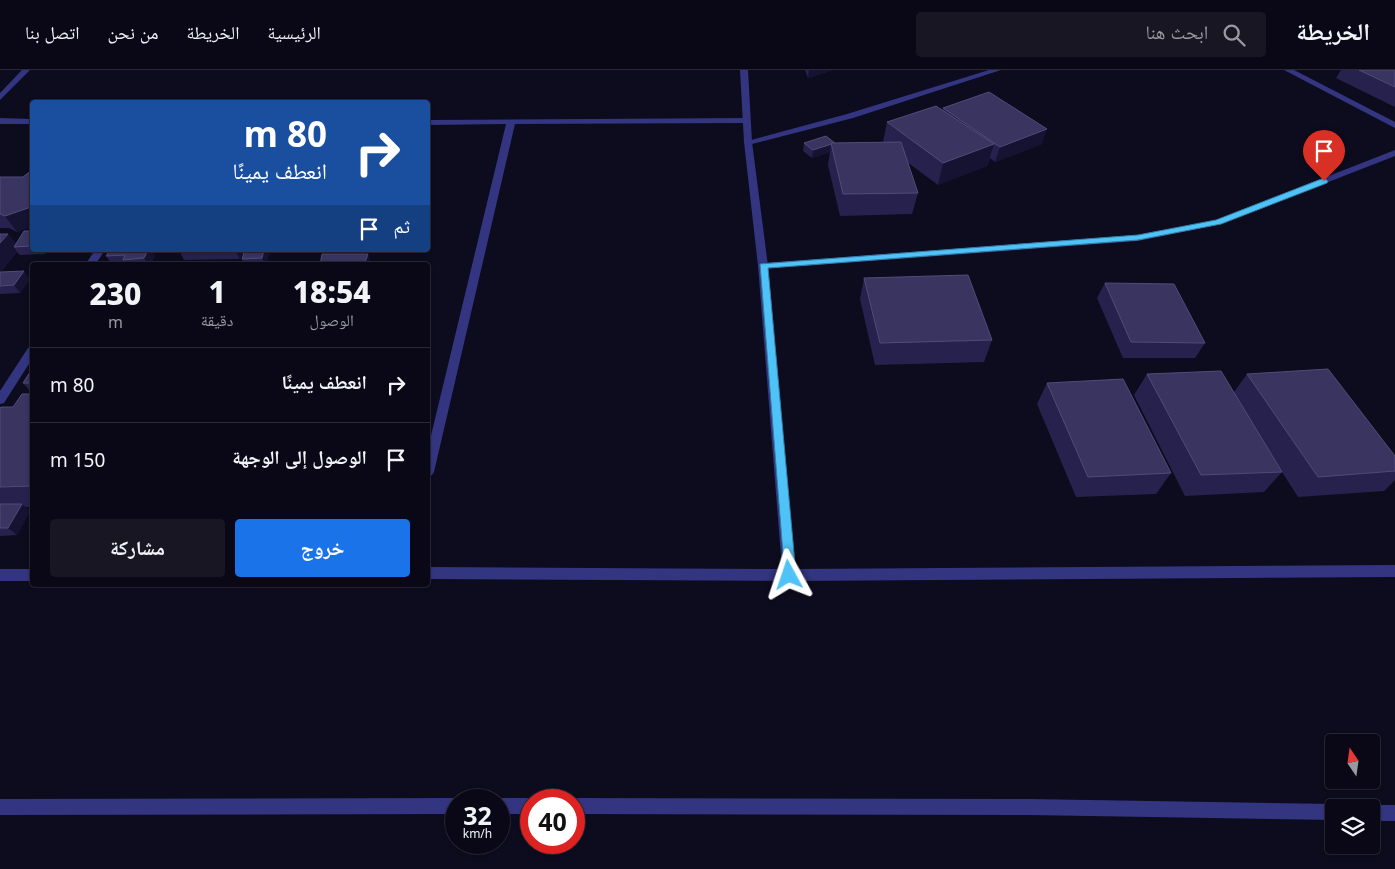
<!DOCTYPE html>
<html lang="ar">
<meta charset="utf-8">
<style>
:root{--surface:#0a0816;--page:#181623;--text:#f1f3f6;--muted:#999aa1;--line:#2a2935;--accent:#1a73e8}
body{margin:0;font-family:"Noto Sans","Noto Naskh Arabic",sans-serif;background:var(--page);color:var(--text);direction:rtl;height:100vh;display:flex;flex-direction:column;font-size:19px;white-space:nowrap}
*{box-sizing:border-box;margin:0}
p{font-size:16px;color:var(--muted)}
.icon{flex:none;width:28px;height:28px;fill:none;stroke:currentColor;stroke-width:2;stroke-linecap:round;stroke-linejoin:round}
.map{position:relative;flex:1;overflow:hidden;direction:ltr}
.side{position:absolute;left:30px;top:192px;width:400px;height:325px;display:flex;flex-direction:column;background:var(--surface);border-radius:5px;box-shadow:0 1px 4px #0004,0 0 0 1px var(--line);direction:rtl}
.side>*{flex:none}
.top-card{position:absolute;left:30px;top:30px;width:400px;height:152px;border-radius:5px;box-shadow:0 1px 4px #0004,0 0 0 1px var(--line);direction:rtl;background:#1a4fa0;color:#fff;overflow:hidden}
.needle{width:32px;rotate:347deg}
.tools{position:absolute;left:1325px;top:664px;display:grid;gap:10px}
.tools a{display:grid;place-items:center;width:55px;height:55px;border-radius:5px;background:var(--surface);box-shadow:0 1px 4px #0004,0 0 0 1px var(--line);font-size:25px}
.speed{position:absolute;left:445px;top:719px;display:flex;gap:10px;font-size:25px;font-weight:700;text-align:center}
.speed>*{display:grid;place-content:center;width:65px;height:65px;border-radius:50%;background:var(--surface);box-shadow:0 1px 4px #0004,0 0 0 1px var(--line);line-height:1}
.speed small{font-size:12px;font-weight:400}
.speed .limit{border:8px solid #d22;background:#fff;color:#111}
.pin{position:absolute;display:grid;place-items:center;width:42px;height:42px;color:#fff;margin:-51px -21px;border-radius:50% 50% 50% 0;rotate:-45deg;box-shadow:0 0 5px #0007}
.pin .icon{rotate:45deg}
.me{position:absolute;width:55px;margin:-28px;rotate:355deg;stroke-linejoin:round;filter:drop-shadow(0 0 4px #0008)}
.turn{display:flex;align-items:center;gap:18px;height:105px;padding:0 20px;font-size:22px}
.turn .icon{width:65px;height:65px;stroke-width:2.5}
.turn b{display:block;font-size:35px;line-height:42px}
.then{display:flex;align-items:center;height:48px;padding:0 20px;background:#0003;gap:10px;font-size:19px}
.eta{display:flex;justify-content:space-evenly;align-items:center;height:85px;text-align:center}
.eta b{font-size:30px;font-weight:800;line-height:35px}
.primary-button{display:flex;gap:10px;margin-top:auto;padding:10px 20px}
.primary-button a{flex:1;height:58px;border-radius:5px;background:var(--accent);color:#fff;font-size:20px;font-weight:800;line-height:58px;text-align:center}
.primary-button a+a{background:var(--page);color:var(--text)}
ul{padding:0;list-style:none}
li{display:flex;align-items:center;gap:15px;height:75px;padding:0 20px;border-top:1px solid var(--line)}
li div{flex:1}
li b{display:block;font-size:19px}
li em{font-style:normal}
header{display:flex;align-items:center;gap:30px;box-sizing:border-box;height:70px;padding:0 25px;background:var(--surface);border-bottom:1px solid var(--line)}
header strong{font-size:24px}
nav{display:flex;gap:28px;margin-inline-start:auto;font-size:18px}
.search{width:350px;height:45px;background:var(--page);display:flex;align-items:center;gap:12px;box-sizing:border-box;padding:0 18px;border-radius:5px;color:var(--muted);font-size:19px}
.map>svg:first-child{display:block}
</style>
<header>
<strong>الخريطة</strong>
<div class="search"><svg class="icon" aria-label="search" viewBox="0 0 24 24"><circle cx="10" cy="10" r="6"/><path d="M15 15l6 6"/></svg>ابحث هنا</div>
<nav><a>الرئيسية</a><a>الخريطة</a><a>من نحن</a><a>اتصل بنا</a></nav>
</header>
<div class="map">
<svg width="1395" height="799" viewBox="0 0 1395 799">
<rect width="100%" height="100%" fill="#0d0b1e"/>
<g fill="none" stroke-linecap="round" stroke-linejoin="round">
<!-- minor -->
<g fill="#333580" fill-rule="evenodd">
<polygon points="989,0 1001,0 853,48 748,75 744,72 847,44"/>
<polygon points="1284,0 1294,0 1395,52 1395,58"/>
<polygon points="0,48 32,49 32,54 0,54"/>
<polygon points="749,48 749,52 746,53 515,54 434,402 432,405 428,407 428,378 506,54 428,55 428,50"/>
<polygon points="1395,80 1395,86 1221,154 1138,171 763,199 758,196 763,193 1138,165 1216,150"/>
<polygon points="95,180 105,180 95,195 85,195"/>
<polygon points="32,277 32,289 4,333 0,334 0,321 28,278"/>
<polygon points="456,728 461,730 456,730 456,744 0,745 0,729"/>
<polygon points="499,728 531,728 536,730 531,730 531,744 499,744 499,730 494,730"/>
<polygon points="574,728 1029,729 1334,734 1340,738 1334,738 1334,750 1029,745 574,744 574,730 569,730"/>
<polygon points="1371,735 1395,735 1395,751 1371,751 1371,738 1365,738"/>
</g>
<!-- tertiary -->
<g fill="#333580" fill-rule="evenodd">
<polygon points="22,0 30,0 0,30 0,23"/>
<polygon points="740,0 748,0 752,72 768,196 795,499 1395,495 1395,507 789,511 428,509 428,497 782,499 758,196 744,72"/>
<rect x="0" y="499" width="32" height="12"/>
</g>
</g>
<!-- wall -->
<g fill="#27224d">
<polygon points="805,0 833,0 808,8"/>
<polygon points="1341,0 1395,0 1395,37 1336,8"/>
<polygon points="943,38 1042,74 995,92 990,88 987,96 938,115 907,92 918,123 912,144 840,146 828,95 830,82 812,88 803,81 804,73 883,72 887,52 942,40"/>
<polygon points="32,100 32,156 17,162 9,158 0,158 0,107 23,107"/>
<polygon points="32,161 32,180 47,180 45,184 20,185 17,182 1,202 30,209 20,223 0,224 0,164 8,164 16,174"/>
<polygon points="110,180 151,180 155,186 150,195 126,195 125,193 112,194 106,186"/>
<polygon points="179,180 270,180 266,195 245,195 242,189 244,182 240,189 184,190"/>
<polygon points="864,208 992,270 984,292 875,295 860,229"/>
<polygon points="1105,213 1205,273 1195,288 1123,288 1097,228"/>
<polygon points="32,299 32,321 30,321 23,313"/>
<polygon points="1147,304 1234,322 1247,304 1395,386 1395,410 1384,421 1298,427 1282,402 1264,422 1185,426 1134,325"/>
<polygon points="1047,313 1171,403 1156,424 1076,427 1037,334"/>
<polygon points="32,324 32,437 25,437 30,441 17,465 0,466 0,338 13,337"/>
</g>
<!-- shaded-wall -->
<g fill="#151232">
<polygon points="809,0 833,0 808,8"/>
<polygon points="1047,59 1042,74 995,92 1000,77"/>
<polygon points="831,74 830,82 812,88 813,80"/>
<polygon points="994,74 987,96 938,115 943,93"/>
<polygon points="32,134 32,156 17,162 5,146"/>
<polygon points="8,164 18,177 14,177 17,182 0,203 0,173"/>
<polygon points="42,180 47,180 45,184"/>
<polygon points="148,180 151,180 155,186 150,195 149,195 144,188"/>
<polygon points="235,180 245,180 240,189"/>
<polygon points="264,180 270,180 266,195 262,188"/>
<polygon points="368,184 372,195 364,195"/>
<polygon points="24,201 30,209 20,223 14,215"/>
<polygon points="22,434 30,441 17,465 8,458"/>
</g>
<!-- building -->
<g fill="#393460" stroke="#504b79">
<polygon points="1359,0 1395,0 1395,17"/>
<polygon points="989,22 1047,59 1000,77 943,38"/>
<polygon points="936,36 994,74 943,93 887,52"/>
<polygon points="826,66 835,73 813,80 804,73"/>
<polygon points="901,72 918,123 843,124 831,73"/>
<polygon points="32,100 32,134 31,137 5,146 0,144 0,107 23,107"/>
<polygon points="24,161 32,161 32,176 14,177"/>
<polygon points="0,164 8,164 0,173"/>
<polygon points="110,180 148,180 144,188 123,190 125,185 106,186"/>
<polygon points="245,180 264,180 262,188 242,189"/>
<polygon points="322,184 368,184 364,195 320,195"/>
<polygon points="24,201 14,215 0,216 0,202"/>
<polygon points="968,205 992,270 880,273 864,208"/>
<polygon points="1105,213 1174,214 1205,273 1131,272"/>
<polygon points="32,299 32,313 23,313"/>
<polygon points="1328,299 1395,386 1395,401 1318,407 1247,304"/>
<polygon points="1221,301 1282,402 1201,405 1147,304"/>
<polygon points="1123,309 1171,403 1088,407 1047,313"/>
<polygon points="22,324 32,324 32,416 0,417 0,338 1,337 13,337"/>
<polygon points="0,434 22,434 8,458 0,458"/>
</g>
<!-- route -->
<polygon fill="#4fc3f7" stroke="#337fa1" points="1324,108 1328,111 1327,113 1221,154 1138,170 768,198 796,505 789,510 785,509 760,194 1138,165 1216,150"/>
</svg>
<div class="tools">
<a><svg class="needle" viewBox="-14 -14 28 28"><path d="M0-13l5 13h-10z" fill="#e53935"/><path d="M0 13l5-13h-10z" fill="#999aa1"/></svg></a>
<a><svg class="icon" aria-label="layers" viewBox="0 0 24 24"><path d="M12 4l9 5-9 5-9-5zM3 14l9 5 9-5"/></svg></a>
</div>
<div class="speed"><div>32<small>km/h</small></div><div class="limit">40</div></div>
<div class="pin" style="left:1324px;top:111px;background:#d93025"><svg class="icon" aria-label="arrive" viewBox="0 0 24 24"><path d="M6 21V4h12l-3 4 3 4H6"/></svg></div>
<svg class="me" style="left:789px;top:505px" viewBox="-20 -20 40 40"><path d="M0-17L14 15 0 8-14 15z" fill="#4fc3f7" stroke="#fff" stroke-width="4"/></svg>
<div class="top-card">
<div class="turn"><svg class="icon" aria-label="right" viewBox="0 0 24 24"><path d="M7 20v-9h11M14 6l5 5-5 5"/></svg><div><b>80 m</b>انعطف يمينًا</div></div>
<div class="then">ثم<svg class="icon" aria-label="arrive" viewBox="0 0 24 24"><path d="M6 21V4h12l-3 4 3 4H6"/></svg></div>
</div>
<section class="side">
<div class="eta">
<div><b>18:54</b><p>الوصول</p></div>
<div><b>1</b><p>دقيقة</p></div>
<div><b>230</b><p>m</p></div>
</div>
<ul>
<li><svg class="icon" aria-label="right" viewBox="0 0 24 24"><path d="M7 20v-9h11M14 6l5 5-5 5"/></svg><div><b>انعطف يمينًا</b></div><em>80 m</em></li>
<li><svg class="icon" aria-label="arrive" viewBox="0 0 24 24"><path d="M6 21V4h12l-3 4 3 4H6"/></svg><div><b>الوصول إلى الوجهة</b></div><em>150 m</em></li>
</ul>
<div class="primary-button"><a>خروج</a><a>مشاركة</a></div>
</section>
</div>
